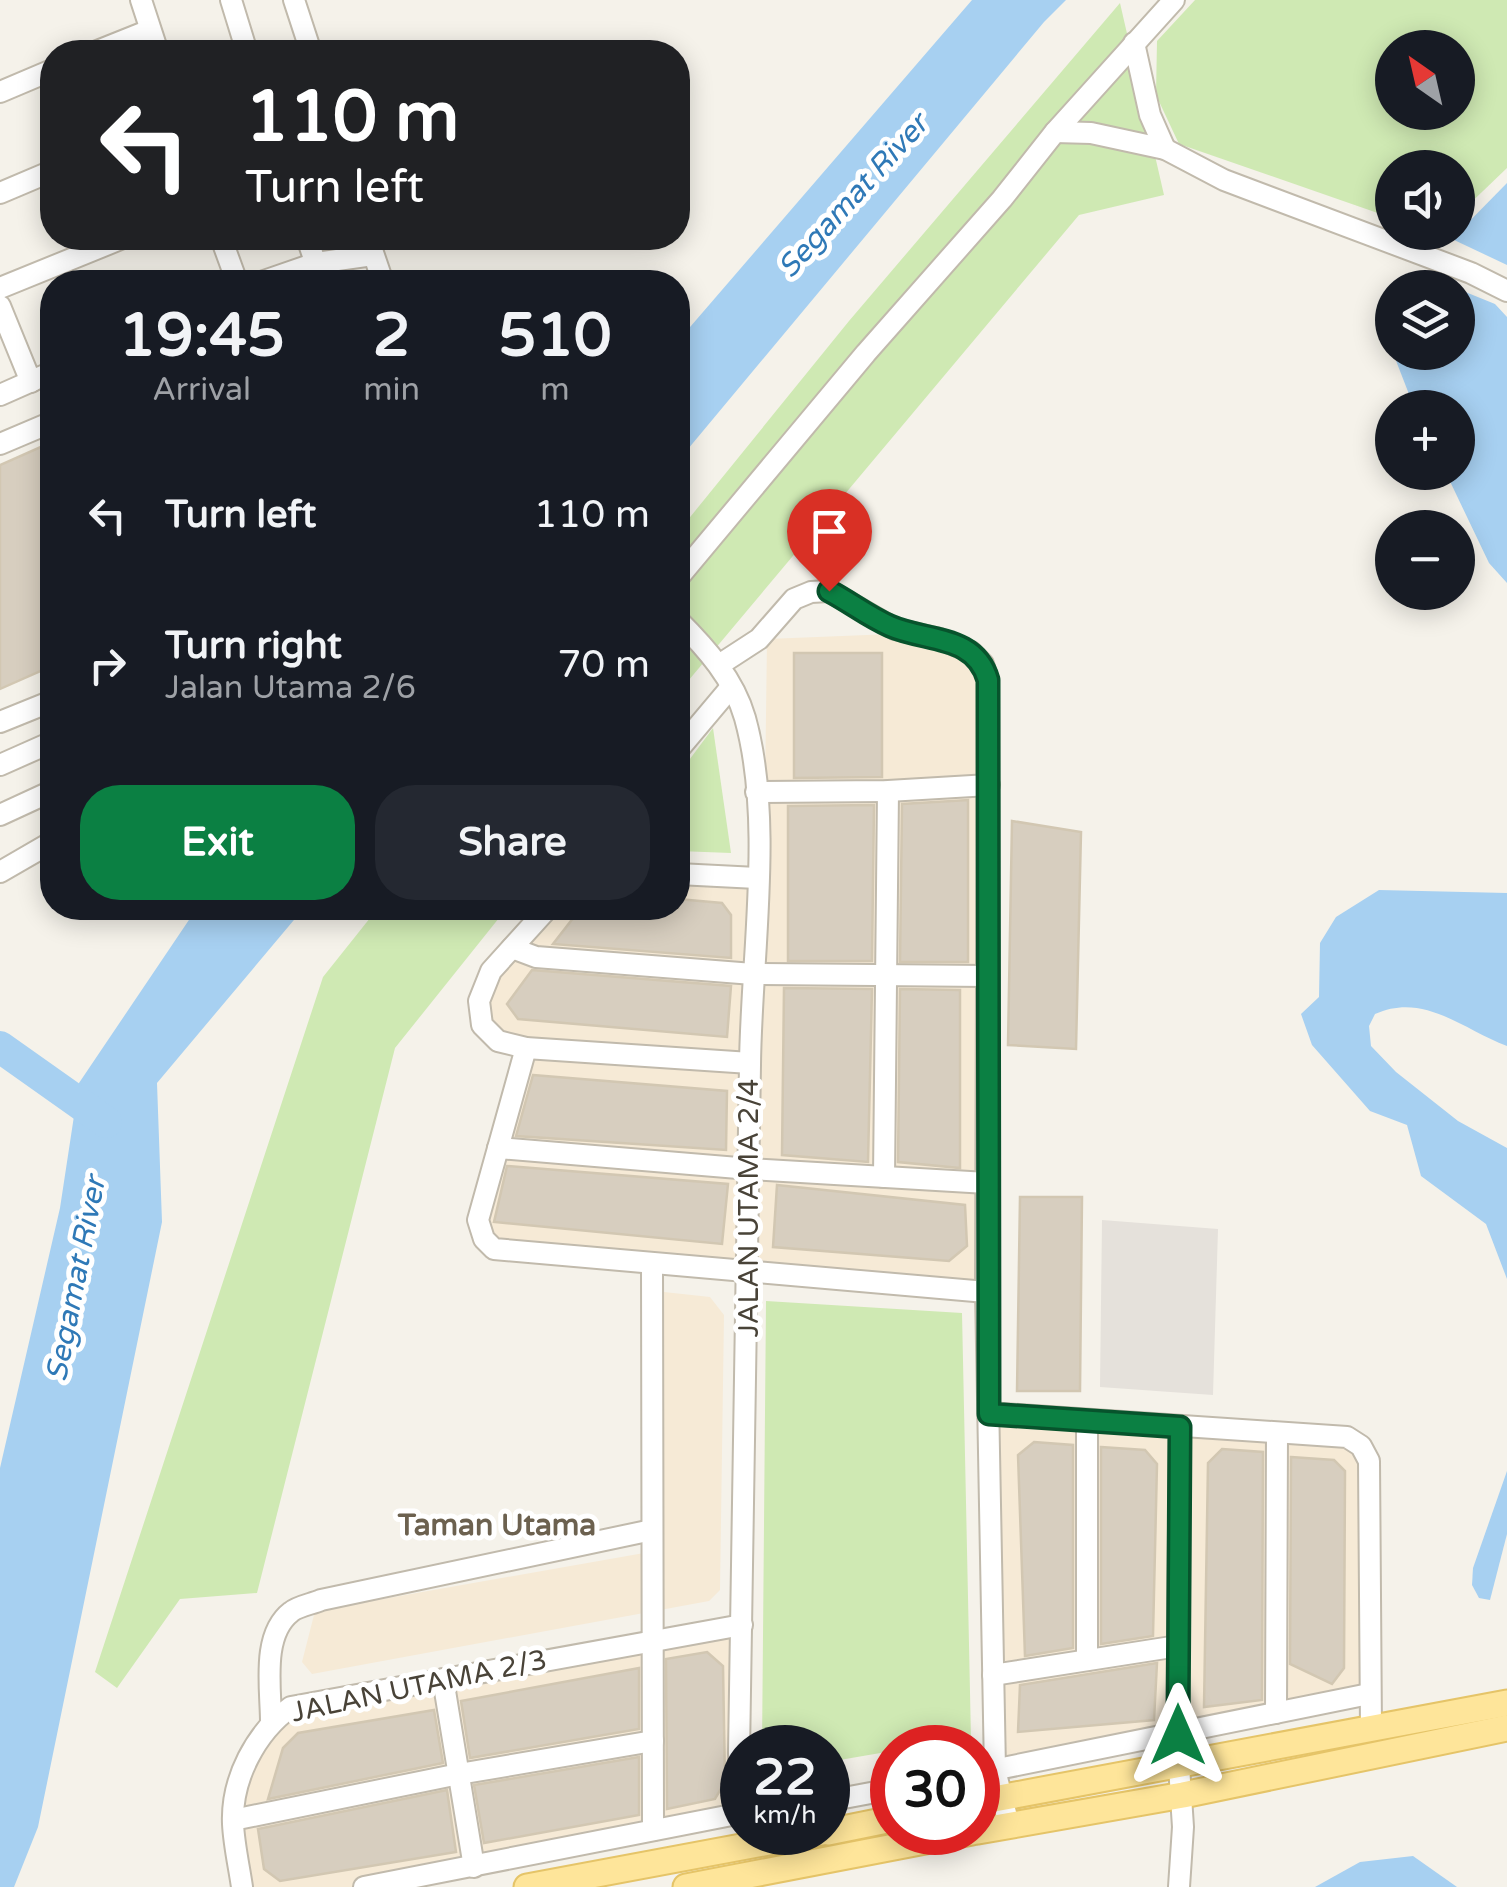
<!DOCTYPE html>
<meta charset="utf-8">
<style>
:root{--surface:#171b24;--page:#242831;--text:#f1f3f6;--muted:#9ea1a6;--accent:#0b8043}
body{margin:0;font-family:"Varela Round",sans-serif;background:var(--page);color:var(--text);height:100vh;display:flex;flex-direction:column;font-size:38px;white-space:nowrap}
*{box-sizing:border-box;margin:0}
p{font-size:32px;color:var(--muted)}
.icon{flex:none;width:55px;height:55px;fill:none;stroke:currentColor;stroke-width:2;stroke-linecap:round;stroke-linejoin:round}
.map{position:relative;flex:1;overflow:hidden}
.sheet{position:absolute;left:40px;top:270px;width:650px;height:650px;display:flex;flex-direction:column;background:var(--surface);border-radius:40px;box-shadow:0 5px 25px #0003}
.sheet>*{flex:none}
.guide{position:absolute;left:40px;top:40px;width:650px;height:210px;border-radius:40px;box-shadow:0 5px 25px #0003;background:#202124;color:#fff;overflow:hidden}
.needle{width:65px;rotate:326deg}
.tools{position:absolute;left:1375px;top:30px;display:grid;gap:20px}
.tools a{display:grid;place-items:center;width:100px;height:100px;border-radius:50%;background:var(--surface);box-shadow:0 5px 25px #0003;font-size:50px}
.speed{position:absolute;left:720px;top:1725px;display:flex;gap:20px;font-size:50px;font-weight:700;text-align:center}
.speed>*{display:grid;place-content:center;width:130px;height:130px;border-radius:50%;background:var(--surface);box-shadow:0 5px 25px #0003;line-height:1}
.speed small{font-size:25px;font-weight:400}
.speed .limit{border:15px solid #d22;background:#fff;color:#111}
.pin{position:absolute;display:grid;place-items:center;width:85px;height:85px;color:#fff;margin:-102px -42px;border-radius:50% 50% 50% 0;rotate:-45deg;box-shadow:0 0 10px #0007}
.pin .icon{rotate:45deg}
.me{position:absolute;width:110px;margin:-55px;rotate:0deg;stroke-linejoin:round;filter:drop-shadow(0 0 8px #0008)}
.turn{display:flex;align-items:center;gap:35px;height:210px;padding:0 40px;font-size:45px}
.turn .icon{width:130px;height:130px;stroke-width:2.5}
.turn b{display:block;font-size:70px;line-height:85px}
.eta{display:flex;justify-content:space-evenly;align-items:center;height:170px;text-align:center}
.eta b{font-size:60px;font-weight:700;line-height:70px}
.primary-button{display:flex;gap:20px;margin-top:auto;padding:20px 40px}
.primary-button a{flex:1;height:115px;border-radius:40px;background:var(--accent);color:#fff;font-size:40px;font-weight:700;line-height:115px;text-align:center}
.primary-button a+a{background:var(--page);color:var(--text)}
ul{padding:0;list-style:none}
li{display:flex;align-items:center;gap:30px;height:150px;padding:0 40px}
li div{flex:1}
li b{display:block;font-size:38px}
li em{font-style:normal}
.map>svg:first-child{display:block}
</style>
<div class="map">
<svg width="1507" height="1887" viewBox="0 0 1507 1887">
<rect width="100%" height="100%" fill="#f5f2ea"/>
<!-- commercial -->
<g fill="#f6ead6">
<polygon points="892,634 968,658 995,682 995,1285 478,1242 517,1055 474,1027 486,968 539,908 678,908 678,863 764,868 767,639"/>
<polygon points="664,1292 710,1297 724,1315 720,1590 709,1601 312,1674 302,1662 315,1611 661,1550"/>
<polygon points="981,1404 1370,1442 1375,1686 988,1764"/>
<polygon points="749,1617 742,1820 388,1887 235,1887 239,1762 266,1716"/>
</g>
<!-- industrial -->
<polygon fill="#e5e1db" points="1102,1220 1218,1229 1213,1395 1100,1387"/>
<!-- green -->
<g fill="#cfe9b3" fill-rule="evenodd">
<path d="M1195,0H1507V168L1458,215V168H1392V218L1179,144L1156,95L1157,41ZM1392,48H1458V112H1392Z"/>
<polygon points="1120,3 1164,195 1079,215 678,693 678,532 849,321"/>
<polygon points="713,728 731,853 678,851 678,775"/>
<polygon points="378,908 507,908 395,1048 257,1593 180,1599 117,1688 95,1672 323,977"/>
<polygon points="766,1301 962,1313 971,1739 917,1747 892,1748 892,1751 828,1762 828,1748 762,1747"/>
</g>
<!-- water -->
<g fill="#a7d0f1">
<polygon points="972,0 1066,0 1044,22 678,461 678,341"/>
<polygon points="1507,183 1507,265 1452,239"/>
<polygon points="1458,289 1495,304 1507,317 1507,583 1489,563 1446,473 1458,472 1458,408 1414,407 1393,353 1458,352"/>
<path d="M1379,890L1507,893V1046C1462,1029 1424,992 1375,1014L1369,1026L1371,1046L1396,1072L1458,1121L1507,1148V1279L1486,1224L1421,1176L1407,1125L1370,1111L1312,1045L1301,1014L1319,997L1320,943L1336,917Z"/>
<polygon points="197,908 304,908 157,1083 162,1222 38,1827 14,1887 0,1887 0,1468 60,1208 79,1083"/>
<polygon points="1507,1471 1507,1534 1490,1600 1479,1598 1472,1585 1473,1568"/>
<polygon points="1413,1856 1457,1887 1315,1887 1360,1862"/>
</g>
<g fill="none" stroke-linecap="round" stroke-linejoin="round">
<!-- river -->
<polyline stroke="#a7d0f1" stroke-width="32" points="0,1047 106,1122"/>
</g>
<!-- building -->
<g fill="#d7cebf" stroke="#d2c7b2" stroke-width="2.5">
<polygon points="52,442 52,666 0,689 0,465"/>
<polygon points="794,653 882,653 882,777 794,778"/>
<polygon points="968,800 968,962 900,962 902,804"/>
<polygon points="874,805 872,961 788,961 788,806"/>
<polygon points="1012,821 1081,832 1076,1049 1008,1045"/>
<polygon points="678,899 722,903 731,915 731,958 553,944 581,908 678,908"/>
<polygon points="532,970 731,986 727,1037 518,1019 507,1004"/>
<polygon points="784,988 872,989 868,1162 782,1155"/>
<polygon points="900,989 960,990 960,1168 898,1162"/>
<polygon points="533,1075 727,1091 726,1150 516,1136"/>
<polygon points="507,1166 728,1184 722,1244 494,1222"/>
<polygon points="777,1185 965,1205 967,1246 949,1261 773,1247"/>
<polygon points="1020,1197 1082,1197 1080,1391 1017,1391"/>
<polygon points="1034,1442 1073,1445 1073,1648 1025,1656 1018,1455"/>
<polygon points="1101,1447 1145,1450 1157,1464 1153,1636 1101,1644"/>
<polygon points="1222,1449 1263,1452 1262,1700 1204,1707 1208,1463"/>
<polygon points="1291,1457 1334,1460 1345,1471 1344,1668 1332,1684 1290,1664"/>
<polygon points="707,1652 723,1666 725,1782 715,1799 667,1809 666,1659"/>
<polygon points="1157,1663 1154,1720 1018,1732 1020,1685"/>
<polygon points="639,1668 639,1729 470,1758 461,1701"/>
<polygon points="434,1710 443,1763 268,1799 283,1748 298,1733"/>
<polygon points="639,1757 639,1815 484,1843 474,1785"/>
<polygon points="447,1790 456,1852 280,1881 264,1869 258,1829"/>
</g>
<g fill="none" stroke-linecap="round" stroke-linejoin="round">
<defs>
<g id="minor">
<polyline points="141,0 158,52"/>
<polyline points="231,0 247,52"/>
<polyline points="294,0 311,52"/>
<polyline points="1134,43 1150,115 1165,149"/>
<polyline points="95,52 150,30"/>
<polyline points="0,92 52,70"/>
<polyline points="1055,132 1091,133 1165,149 1224,180 1471,273 1507,291"/>
<polyline points="0,193 52,171"/>
<polyline points="221,238 237,282"/>
<polyline points="307,238 322,282"/>
<polyline points="368,238 383,282"/>
<polyline points="261,282 316,263 373,255"/>
<polyline points="0,288 123,238"/>
<polyline points="0,306 31,382"/>
<polyline points="0,395 52,372"/>
<polyline points="0,444 52,422"/>
<polyline points="678,578 866,353 1002,199 1055,132 1174,0"/>
<path d="M678,620C706,648 734,679 745,718C774,822 751,957 750,1065C747,1294 744,1523 739,1753L742,1819"/>
<polyline points="719,665 759,639 794,599 811,592 829,591 895,629 940,639 971,652 983,664 988,680 986,1292 995,1770 1009,1825"/>
<polyline points="0,722 52,701"/>
<polyline points="678,750 731,687"/>
<polyline points="0,765 52,742"/>
<polyline points="756,792 888,791 989,785"/>
<polyline points="0,815 52,791"/>
<polyline points="0,872 52,842"/>
<polyline points="678,874 757,878"/>
<polyline points="548,908 491,971 479,1001 482,1025 498,1041 526,1048 750,1063"/>
<polyline points="512,948 536,957 753,974 987,976"/>
<polyline points="526,1048 478,1220 484,1239 494,1249 986,1292"/>
<polyline points="498,1148 750,1169 987,1183"/>
<polyline points="884,1177 888,791"/>
<polyline points="652,1264 653,1830"/>
<polyline points="989,1413 1347,1437 1361,1446 1369,1461 1371,1729"/>
<polyline points="1087,1660 1087,1421"/>
<polyline points="993,1675 1178,1646"/>
<polyline points="443,1679 474,1867"/>
<polyline points="1276,1713 1277,1433"/>
<path d="M271,1722C271,1689 261,1635 291,1612C298,1606 312,1604 321,1600L652,1530"/>
<polyline points="1177,1735 1180,1427"/>
<polyline points="1179,1766 1183,1827 1179,1887"/>
<polyline points="978,1773 1369,1694"/>
<polyline points="828,1801 892,1789"/>
<polyline points="233,1820 459,1774 653,1741"/>
<path d="M242,1887C239,1866 234,1845 233,1824C231,1779 256,1732 291,1707L742,1625"/>
<polyline points="364,1887 742,1813"/>
</g>
<g id="major">
<polyline points="978,1802 1507,1703"/>
<polyline points="978,1831 1183,1795 1507,1728"/>
<polyline points="828,1832 892,1819"/>
<polyline points="527,1887 822,1832"/>
<polyline points="686,1887 972,1832"/>
</g>
</defs>
<!-- minor casing -->
<use href="#minor" stroke="#c1baac" stroke-width="24"/>
<!-- major casing -->
<use href="#major" stroke="#e5c468" stroke-width="29"/>
<!-- minor -->
<use href="#minor" stroke="#fff" stroke-width="20"/>
<!-- major -->
<use href="#major" stroke="#fee59a" stroke-width="25"/>
</g>
<g fill="none" stroke-linecap="round" stroke-linejoin="round">
<defs>
<path id="route" d="M829,591C850,602 869,617 890,626C926,642 975,634 988,680L989,1414L1180,1427L1178,1735"/>
</defs>
<!-- route casing -->
<use href="#route" stroke="#07532c" stroke-width="25"/>
<!-- route -->
<use href="#route" stroke="#0b8043" stroke-width="18"/>
</g>
<g text-anchor="middle" dominant-baseline="central" stroke-width="10" stroke-linejoin="round" paint-order="stroke">
<!-- street labels -->
<g font-size="28" fill="#494338" stroke="#fff">
<text transform="translate(749 1208) rotate(-90)">JALAN UTAMA 2/4</text>
<text transform="translate(419 1686) rotate(-12)">JALAN UTAMA 2/3</text>
</g>
<!-- water labels -->
<g font-size="30" font-style="italic" fill="#2f79b7" stroke="#fff">
<text transform="translate(853 196) rotate(-48)">Segamat River</text>
<text transform="translate(76 1279) rotate(-79)">Segamat River</text>
</g>
<!-- neighbourhood labels -->
<g font-size="30" font-weight="bold" fill="#6c614f" stroke="#fff">
<text x="497" y="1525">Taman Utama</text>
</g>
</g>
</svg>
<div class="tools">
<a><svg class="needle" viewBox="-14 -14 28 28"><path d="M0-13l5 13h-10z" fill="#e53935"/><path d="M0 13l5-13h-10z" fill="#9ea1a6"/></svg></a>
<a><svg class="icon" aria-label="sound" viewBox="0 0 24 24"><path d="M4 9h4l5-4v14l-5-4H4zM17 9q2 3 0 6"/></svg></a>
<a><svg class="icon" aria-label="layers" viewBox="0 0 24 24"><path d="M12 4l9 5-9 5-9-5zM3 14l9 5 9-5"/></svg></a>
<a>+</a>
<a>−</a>
</div>
<div class="speed"><div>22<small>km/h</small></div><div class="limit">30</div></div>
<div class="pin" style="left:829px;top:591px;background:#d93025"><svg class="icon" aria-label="arrive" viewBox="0 0 24 24"><path d="M6 21V4h12l-3 4 3 4H6"/></svg></div>
<svg class="me" style="left:1178px;top:1735px" viewBox="-20 -20 40 40"><path d="M0-17L14 15 0 8-14 15z" fill="#0b8043" stroke="#fff" stroke-width="4"/></svg>
<div class="guide">
<div class="turn"><svg class="icon" aria-label="left" viewBox="0 0 24 24"><path d="M17 20v-9H6M10 6l-5 5 5 5"/></svg><div><b>110 m</b>Turn left</div></div>
</div>
<section class="sheet">
<div class="eta">
<div><b>19:45</b><p>Arrival</p></div>
<div><b>2</b><p>min</p></div>
<div><b>510</b><p>m</p></div>
</div>
<ul>
<li><svg class="icon" aria-label="left" viewBox="0 0 24 24"><path d="M17 20v-9H6M10 6l-5 5 5 5"/></svg><div><b>Turn left</b></div><em>110 m</em></li>
<li><svg class="icon" aria-label="right" viewBox="0 0 24 24"><path d="M7 20v-9h11M14 6l5 5-5 5"/></svg><div><b>Turn right</b><p>Jalan Utama 2/6</p></div><em>70 m</em></li>
</ul>
<div class="primary-button"><a>Exit</a><a>Share</a></div>
</section>
</div>
